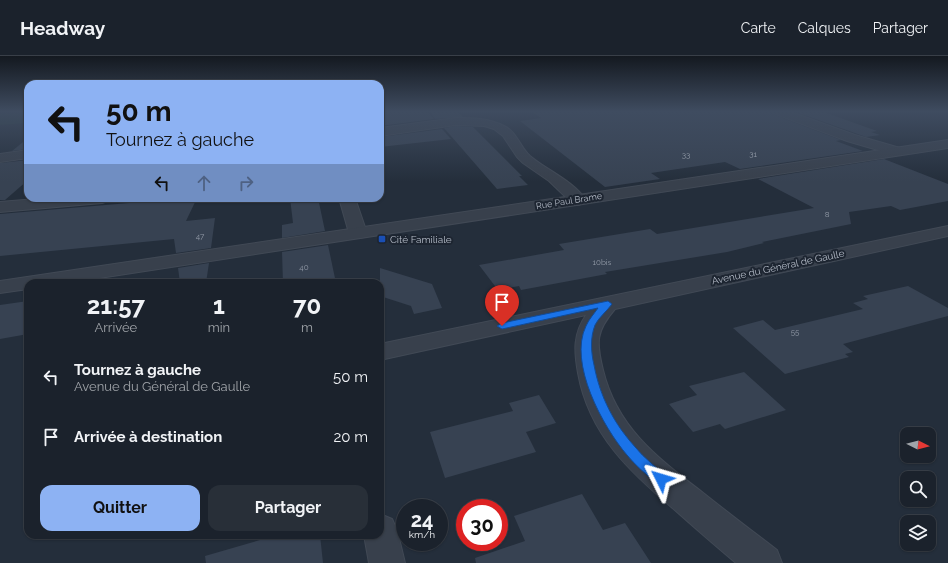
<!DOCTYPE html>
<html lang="fr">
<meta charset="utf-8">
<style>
:root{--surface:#1b222c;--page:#282f38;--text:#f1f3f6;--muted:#a0a4a9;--line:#393f48;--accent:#8db2f3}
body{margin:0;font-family:Raleway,sans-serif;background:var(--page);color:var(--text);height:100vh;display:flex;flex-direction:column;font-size:15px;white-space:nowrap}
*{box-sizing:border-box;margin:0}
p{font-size:13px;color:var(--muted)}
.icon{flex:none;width:22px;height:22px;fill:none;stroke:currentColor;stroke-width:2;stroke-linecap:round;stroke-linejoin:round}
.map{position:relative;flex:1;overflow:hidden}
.side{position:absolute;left:24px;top:223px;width:360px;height:260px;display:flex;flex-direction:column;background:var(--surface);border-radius:12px;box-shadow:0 1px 3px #0004,0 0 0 1px var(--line)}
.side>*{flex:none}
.top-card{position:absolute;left:24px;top:24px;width:360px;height:122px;border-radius:12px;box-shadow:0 1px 3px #0004,0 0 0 1px var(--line);background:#8db2f3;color:#111;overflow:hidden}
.needle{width:26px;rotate:96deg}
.fabs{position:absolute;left:900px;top:371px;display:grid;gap:8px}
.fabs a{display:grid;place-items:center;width:36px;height:36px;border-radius:8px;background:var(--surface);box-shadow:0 1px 3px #0004,0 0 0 1px var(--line);font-size:20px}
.speed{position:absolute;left:396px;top:443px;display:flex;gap:8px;font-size:20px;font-weight:700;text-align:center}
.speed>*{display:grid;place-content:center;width:52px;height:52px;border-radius:50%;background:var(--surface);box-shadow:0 1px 3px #0004,0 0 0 1px var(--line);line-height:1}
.speed small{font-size:10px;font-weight:400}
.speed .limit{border:6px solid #d22;background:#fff;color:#111}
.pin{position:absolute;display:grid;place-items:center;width:34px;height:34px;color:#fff;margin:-41px -17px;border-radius:50% 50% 50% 0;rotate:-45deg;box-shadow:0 0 4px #0007}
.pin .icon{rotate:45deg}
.me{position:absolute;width:44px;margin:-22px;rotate:310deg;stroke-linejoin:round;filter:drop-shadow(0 0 3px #0008)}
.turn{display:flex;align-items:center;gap:14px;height:84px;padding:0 16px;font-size:18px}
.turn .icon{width:52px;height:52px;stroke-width:2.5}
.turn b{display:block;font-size:28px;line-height:34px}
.lanes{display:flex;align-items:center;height:38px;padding:0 16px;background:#0003;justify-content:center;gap:20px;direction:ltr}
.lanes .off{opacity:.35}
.eta{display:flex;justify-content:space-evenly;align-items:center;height:68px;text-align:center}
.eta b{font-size:24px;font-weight:700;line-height:28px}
.cta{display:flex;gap:8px;margin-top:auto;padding:8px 16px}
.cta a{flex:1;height:46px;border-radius:12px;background:var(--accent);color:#111;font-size:16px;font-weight:700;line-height:46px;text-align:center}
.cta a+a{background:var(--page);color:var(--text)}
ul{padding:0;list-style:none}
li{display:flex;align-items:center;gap:12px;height:60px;padding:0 16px}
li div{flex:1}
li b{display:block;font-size:15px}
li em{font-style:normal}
header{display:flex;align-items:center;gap:24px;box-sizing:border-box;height:56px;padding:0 20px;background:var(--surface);border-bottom:1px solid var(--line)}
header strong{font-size:19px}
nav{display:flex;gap:22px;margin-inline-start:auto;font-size:14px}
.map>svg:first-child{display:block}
</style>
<header>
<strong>Headway</strong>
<nav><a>Carte</a><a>Calques</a><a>Partager</a></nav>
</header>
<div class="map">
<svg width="948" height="507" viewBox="0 0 948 507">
<rect width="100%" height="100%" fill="#242e3b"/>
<!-- green -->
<polygon fill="#26393c" points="0,55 28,55 28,67 0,69"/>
<!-- building -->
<g fill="#374252">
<polygon points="380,55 427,55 434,63 380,70"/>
<polygon points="429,55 457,55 463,61 435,63"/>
<polygon points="531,55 771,55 772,58 841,84 836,85 863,95 740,113 725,106 651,117 660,123 605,131 520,65 541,62"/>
<polygon points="793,55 821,55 877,75 871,76 880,79 866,81"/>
<polygon points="456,70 473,71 522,120 519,120 528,129 497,133 444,72"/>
<polygon points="442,73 451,83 380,91 380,81"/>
<polygon points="28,82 28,93 12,95"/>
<polygon points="884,103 948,128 948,145 900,154 891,150 849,156 851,168 762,186 764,187 727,196 605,216 607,218 521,234 519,230 498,234 479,209 564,194 559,188 650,173 657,178 814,152 758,123"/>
<polygon points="28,104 28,124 5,144 0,144 0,107"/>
<polygon points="188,142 197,142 186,165 215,162 211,192 176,197 174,183 0,200 0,158"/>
<polygon points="290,142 318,142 325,175 282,182 282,169 293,167"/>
<polygon points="328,189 336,227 283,227 282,196"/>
<polygon points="209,207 206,227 180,227 178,212"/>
<polygon points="380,212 432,228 442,252 414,258 411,250 380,240"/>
<polygon points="908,230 948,252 948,260 843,288 853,296 845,298 849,301 785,318 733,272 763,264 775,274 863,253 853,247 868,243 863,240"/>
<polygon points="28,245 28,278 0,283 0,249"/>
<polygon points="744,316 786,354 725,373 720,368 693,376 669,348 697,339 689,330"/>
<polygon points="539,339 556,367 526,376 536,396 445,422 430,376 513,355 509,347"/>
<polygon points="582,438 603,474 625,467 651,507 476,507 475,502 525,485 514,460"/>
<polygon points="277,479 320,479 323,507 206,507 205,500"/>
</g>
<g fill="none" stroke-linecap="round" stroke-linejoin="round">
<defs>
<g id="minor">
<polygon points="772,55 788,55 855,79 900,92 902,95 900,98 895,99 847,85 773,57"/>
<path d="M456,62C472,62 489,62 504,70C517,76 520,91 530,100C548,115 572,124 586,144L584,147L578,149L572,147L549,125L523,107L517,101L503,80L494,73L484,70L456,69L380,80V72Z"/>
<polygon points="28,94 28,102 0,106 0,98"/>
<polygon points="48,142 110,142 108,145 102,147 0,156 0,146"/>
<polygon points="339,142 355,142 367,177 364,181 358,182 352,181 349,177"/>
<path d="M948,170V180L615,253C596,275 596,286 603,314C617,372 658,402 702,436C727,456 752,475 777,494L782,507H736C716,490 696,473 676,455C631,417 589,379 578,317C574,295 573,278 586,259L380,304V288Z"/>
<polygon points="380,458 392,463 397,474 405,507 369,507 364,479 380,479"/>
</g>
<polygon id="tertiary" points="948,84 948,92 67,227 28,227 28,233 0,237 0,225"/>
</defs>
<!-- minor casing -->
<use href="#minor" stroke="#414955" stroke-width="2"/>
<!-- tertiary casing -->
<use href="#tertiary" stroke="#414955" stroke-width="2"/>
<!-- minor -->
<use href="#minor" fill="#38404c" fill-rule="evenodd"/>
<!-- tertiary -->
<use href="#tertiary" fill="#38404c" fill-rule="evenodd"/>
</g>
<!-- sky -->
<linearGradient id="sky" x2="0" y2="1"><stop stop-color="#141920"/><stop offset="0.44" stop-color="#3f4c60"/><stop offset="1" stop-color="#3f4c60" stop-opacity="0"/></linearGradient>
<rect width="948" height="126" fill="url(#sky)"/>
<!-- route -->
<path fill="#1a73e8" stroke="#114b97" d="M608,245L612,248C607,255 599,261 595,269C590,282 591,296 594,309C600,341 614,368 636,392C644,402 655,410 665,419L667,423L665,427L661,428L656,427C646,418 635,409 627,399C603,371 568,307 586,270C589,263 594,258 598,252L502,273L497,270L502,267Z"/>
<!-- markers -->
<rect fill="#1a4fb4" stroke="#1d2531" stroke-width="1.5" x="378" y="179" width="8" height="8" rx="2"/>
<g text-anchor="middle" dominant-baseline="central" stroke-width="4" stroke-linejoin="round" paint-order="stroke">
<!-- number labels -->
<g font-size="8" fill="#939ba8">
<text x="753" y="98">31</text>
<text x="686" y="99">33</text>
<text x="827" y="158">8</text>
<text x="200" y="180">47</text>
<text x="602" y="206">10bis</text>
<text x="304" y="211">40</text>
<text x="795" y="276">55</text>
</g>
<!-- far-street labels -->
<g font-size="9" fill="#b4bbc7" stroke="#1d2531">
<text transform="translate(569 145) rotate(-9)">Rue Paul Brame</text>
</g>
<!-- poi labels -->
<g font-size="10" fill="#b4bbc7" stroke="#1d2531" text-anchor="start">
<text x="390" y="183">Cité Familiale</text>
</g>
<!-- street labels -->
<g font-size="10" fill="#b4bbc7" stroke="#1d2531">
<text transform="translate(778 211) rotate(-12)">Avenue du Général de Gaulle</text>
</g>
</g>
</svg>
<div class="fabs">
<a><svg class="needle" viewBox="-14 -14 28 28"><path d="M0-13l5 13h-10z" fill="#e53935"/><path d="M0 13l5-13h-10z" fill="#a0a4a9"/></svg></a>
<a><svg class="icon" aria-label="search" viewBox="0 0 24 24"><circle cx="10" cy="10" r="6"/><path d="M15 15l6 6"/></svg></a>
<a><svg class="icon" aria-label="layers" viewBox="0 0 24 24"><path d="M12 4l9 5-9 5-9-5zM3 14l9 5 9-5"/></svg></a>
</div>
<div class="speed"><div>24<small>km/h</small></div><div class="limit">30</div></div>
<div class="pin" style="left:502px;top:270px;background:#d93025"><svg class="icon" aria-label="arrive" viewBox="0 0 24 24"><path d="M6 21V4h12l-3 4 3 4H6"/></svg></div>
<svg class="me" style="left:661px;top:423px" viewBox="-20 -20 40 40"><path d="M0-17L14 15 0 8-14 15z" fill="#1a73e8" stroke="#fff" stroke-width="4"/></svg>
<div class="top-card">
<div class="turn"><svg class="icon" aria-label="left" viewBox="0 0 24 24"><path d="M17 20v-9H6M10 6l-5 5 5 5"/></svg><div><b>50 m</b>Tournez à gauche</div></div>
<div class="lanes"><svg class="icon" aria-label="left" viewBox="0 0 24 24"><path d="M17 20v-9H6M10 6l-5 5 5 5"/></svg><svg class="icon off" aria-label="ahead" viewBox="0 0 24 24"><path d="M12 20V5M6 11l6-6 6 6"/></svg><svg class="icon off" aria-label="right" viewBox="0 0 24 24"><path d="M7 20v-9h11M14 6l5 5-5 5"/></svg></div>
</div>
<section class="side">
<div class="eta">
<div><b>21:57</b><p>Arrivée</p></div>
<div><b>1</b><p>min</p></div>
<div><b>70</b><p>m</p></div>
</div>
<ul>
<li><svg class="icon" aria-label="left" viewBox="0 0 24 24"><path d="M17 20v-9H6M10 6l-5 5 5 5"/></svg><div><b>Tournez à gauche</b><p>Avenue du Général de Gaulle</p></div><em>50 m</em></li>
<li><svg class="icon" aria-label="arrive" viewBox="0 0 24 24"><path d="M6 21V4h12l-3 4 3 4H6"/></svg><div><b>Arrivée à destination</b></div><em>20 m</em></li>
</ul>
<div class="cta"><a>Quitter</a><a>Partager</a></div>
</section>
</div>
